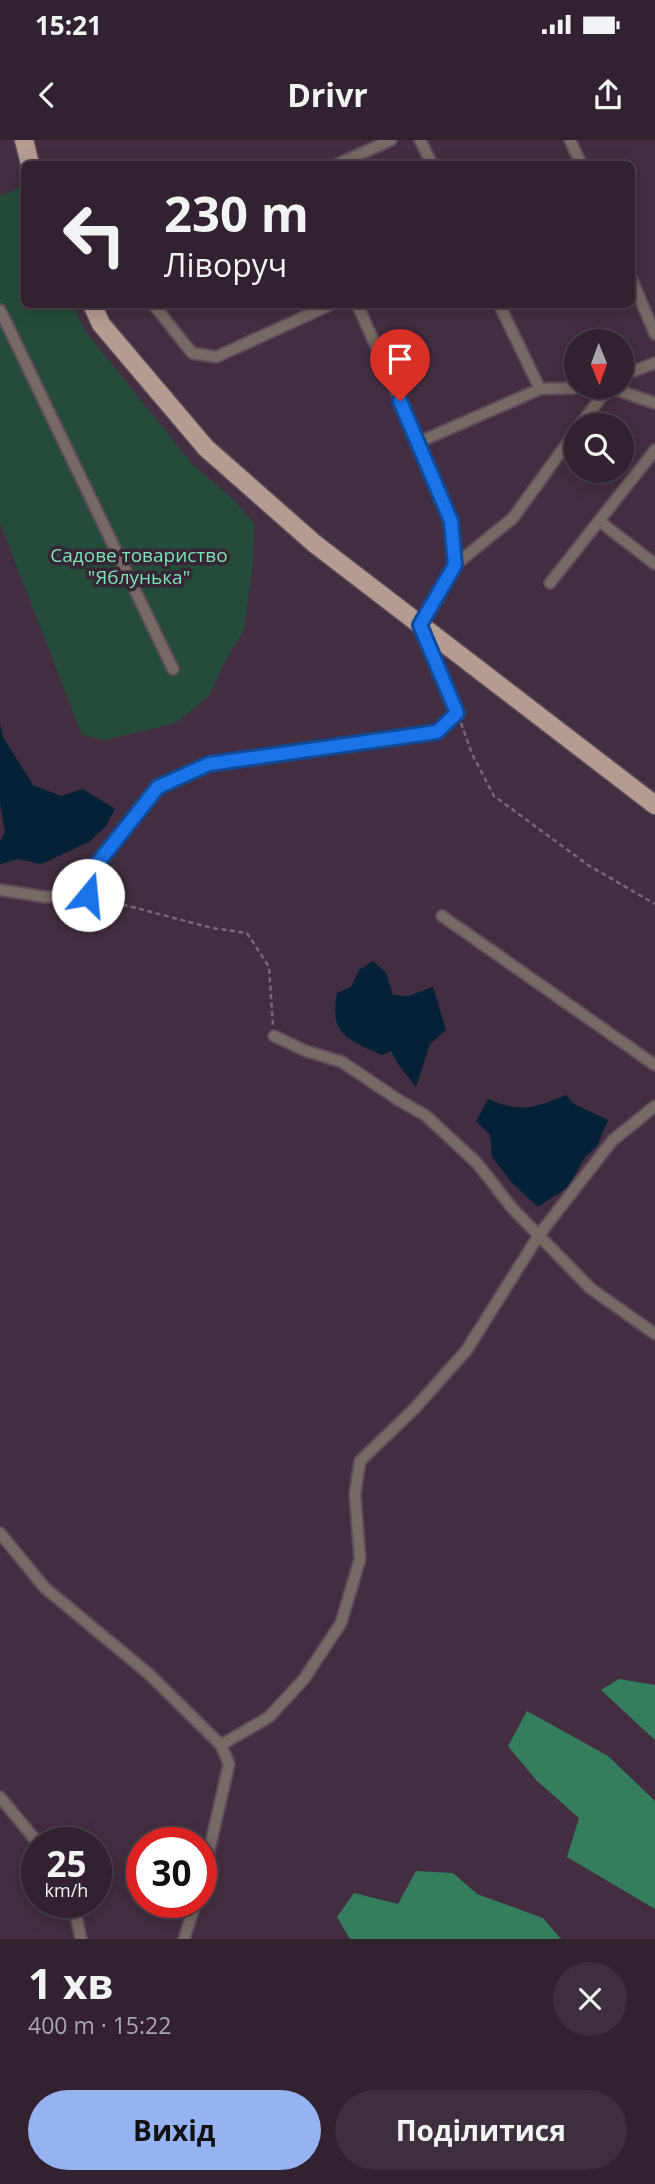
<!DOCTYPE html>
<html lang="uk">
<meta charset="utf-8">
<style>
:root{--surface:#322230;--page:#3d2f3c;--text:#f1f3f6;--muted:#a8a4ab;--line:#4d3f4c;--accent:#95b2f1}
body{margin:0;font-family:"Open Sans",sans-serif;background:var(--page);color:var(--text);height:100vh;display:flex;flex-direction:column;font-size:26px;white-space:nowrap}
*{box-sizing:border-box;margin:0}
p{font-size:23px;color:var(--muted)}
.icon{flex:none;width:38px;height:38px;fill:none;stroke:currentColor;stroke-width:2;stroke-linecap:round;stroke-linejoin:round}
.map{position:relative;height:1799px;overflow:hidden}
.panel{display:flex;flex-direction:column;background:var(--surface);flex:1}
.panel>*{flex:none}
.top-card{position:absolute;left:21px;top:21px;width:614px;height:147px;border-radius:10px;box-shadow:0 4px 18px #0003,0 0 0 2px var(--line);background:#322230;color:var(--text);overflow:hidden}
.needle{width:46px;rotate:179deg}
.tools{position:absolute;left:564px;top:189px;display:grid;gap:14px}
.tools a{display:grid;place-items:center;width:70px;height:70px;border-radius:50%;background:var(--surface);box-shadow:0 4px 18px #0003,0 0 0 2px var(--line);font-size:35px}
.speed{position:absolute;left:21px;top:1687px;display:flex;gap:14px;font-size:35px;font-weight:700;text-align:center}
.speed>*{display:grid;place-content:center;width:91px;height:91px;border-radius:50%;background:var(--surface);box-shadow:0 4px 18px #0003,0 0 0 2px var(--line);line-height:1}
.speed small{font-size:18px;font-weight:400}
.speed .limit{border:10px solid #d22;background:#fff;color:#111}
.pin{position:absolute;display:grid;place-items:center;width:60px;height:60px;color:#fff;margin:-72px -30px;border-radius:50% 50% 50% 0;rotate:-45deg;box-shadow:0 0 7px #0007}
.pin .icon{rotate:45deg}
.me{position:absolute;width:77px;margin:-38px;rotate:17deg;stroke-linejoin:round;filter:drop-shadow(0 0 5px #0008)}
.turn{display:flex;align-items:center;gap:24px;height:147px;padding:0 28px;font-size:32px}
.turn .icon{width:91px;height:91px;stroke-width:2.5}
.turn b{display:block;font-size:49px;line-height:60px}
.round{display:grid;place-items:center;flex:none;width:74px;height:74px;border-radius:37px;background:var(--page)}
.head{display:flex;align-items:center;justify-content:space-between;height:119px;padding:0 28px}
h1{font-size:42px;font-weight:700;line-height:52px}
.cta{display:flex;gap:14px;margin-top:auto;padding:14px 28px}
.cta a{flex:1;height:80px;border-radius:42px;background:var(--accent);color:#111;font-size:28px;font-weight:700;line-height:80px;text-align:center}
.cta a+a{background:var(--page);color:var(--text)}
.status{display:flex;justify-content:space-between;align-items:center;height:49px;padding:0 35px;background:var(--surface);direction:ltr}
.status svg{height:19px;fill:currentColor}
header{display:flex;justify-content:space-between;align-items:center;height:91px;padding:0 28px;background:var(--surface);font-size:32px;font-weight:700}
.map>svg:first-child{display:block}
</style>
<div class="status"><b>15:21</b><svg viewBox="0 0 49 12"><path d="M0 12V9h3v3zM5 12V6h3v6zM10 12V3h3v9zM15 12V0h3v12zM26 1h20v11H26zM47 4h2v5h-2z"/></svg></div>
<header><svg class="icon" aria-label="back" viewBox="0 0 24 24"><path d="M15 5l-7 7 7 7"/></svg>Drivr<svg class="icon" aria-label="share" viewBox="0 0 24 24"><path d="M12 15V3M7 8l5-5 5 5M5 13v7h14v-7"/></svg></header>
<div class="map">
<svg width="655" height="1799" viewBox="0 0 655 1799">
<rect width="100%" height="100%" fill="#422e40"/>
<!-- green -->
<polygon fill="#254c3a" points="21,47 24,55 24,164 72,165 86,192 193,325 234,360 254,384 253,423 244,490 222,527 209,556 176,583 105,600 82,595 0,383 0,56"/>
<!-- forest -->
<g fill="#347e5e">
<polygon points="619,1539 655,1545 655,1600 601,1550"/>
<polygon points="527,1571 608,1616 655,1661 655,1769 567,1717 579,1678 536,1640 508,1606"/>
<polygon points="416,1731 453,1733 477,1754 543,1778 561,1799 350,1799 337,1777 354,1753 398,1764"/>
</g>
<!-- water -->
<g fill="#052137">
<polygon points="0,584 3,597 33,645 61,656 83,649 115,669 106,686 89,702 41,724 18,719 0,724 0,701 5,692 0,663"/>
<path d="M373,821L386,833L393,855L408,856L433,847L446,890L430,904L416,947L398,924L391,911L382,915C348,899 329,896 337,853L351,847L359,830Z"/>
<path d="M566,955L574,964L608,980L597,1006L585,1017L568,1047L538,1067L512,1043L492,1017L490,995L476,981L488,959C521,973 535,968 566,955Z"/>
</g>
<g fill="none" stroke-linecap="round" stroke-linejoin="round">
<defs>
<g id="minor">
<polyline points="420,0 432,24"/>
<polyline points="570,0 581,24"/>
<polyline points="338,24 391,0"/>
<polyline points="632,140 655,194"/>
<polyline points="153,164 192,213 216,217 332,164"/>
<polyline points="357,164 419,302"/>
<polyline points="499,164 540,249"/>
<polyline points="0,170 173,529"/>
<polyline points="621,236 655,223"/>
<polyline points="580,285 609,247"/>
<polyline points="599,381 655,424"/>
<polyline points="455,425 451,381 419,302 540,249 608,247 655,263"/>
<polyline points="550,443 655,310"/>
<polyline points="0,750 46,757 88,755 93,729 157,647 209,624 437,592 457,573 420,485 455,425 513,378 576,291"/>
<polyline points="442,776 655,925"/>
<polyline points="274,896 306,911 342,922 400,961 425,975 477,1023 512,1068 590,1148 655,1194"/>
<polyline points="0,1393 45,1448 149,1534 221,1605 229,1624 201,1746"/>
<polyline points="221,1605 269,1577 304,1539 341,1483 360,1419 355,1354 360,1321 414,1269 466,1211 539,1095 612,1001 655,966"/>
<polyline points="0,1657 38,1703"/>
<polyline points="73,1762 81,1799"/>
<polyline points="184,1799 196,1762"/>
</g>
<g id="primary">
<polyline points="24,0 30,24"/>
<polyline points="92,164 101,184 206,308 315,404 655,665"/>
</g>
</defs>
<!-- minor casing -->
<use href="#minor" stroke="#5e4b5c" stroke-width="14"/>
<!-- primary casing -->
<use href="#primary" stroke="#5e4b5c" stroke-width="21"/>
<!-- path -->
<g stroke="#796777" stroke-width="2.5" stroke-dasharray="5 3.5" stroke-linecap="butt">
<polyline points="461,583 472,614 494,656 588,725 655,764"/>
<polyline points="98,758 212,788 247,793 269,827 273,886"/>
</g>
<!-- minor -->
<use href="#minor" stroke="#776964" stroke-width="10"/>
<!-- primary -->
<use href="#primary" stroke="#b69c90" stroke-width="18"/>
</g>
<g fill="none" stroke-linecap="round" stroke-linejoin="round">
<defs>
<polyline id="route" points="88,755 93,729 158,647 209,624 437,592 457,573 420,485 455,425 451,381 400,261"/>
</defs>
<!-- route casing -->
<use href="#route" stroke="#114b97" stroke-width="18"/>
<!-- route -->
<use href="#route" stroke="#1a73e8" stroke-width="12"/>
</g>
<g text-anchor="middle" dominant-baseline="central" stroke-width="7" stroke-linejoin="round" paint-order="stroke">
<!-- park labels -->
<g font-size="19" fill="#7be4b4" stroke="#372436">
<text x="139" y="415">Садове товариство<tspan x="139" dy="22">"Яблунька"</tspan></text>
</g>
</g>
</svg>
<div class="tools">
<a><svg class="needle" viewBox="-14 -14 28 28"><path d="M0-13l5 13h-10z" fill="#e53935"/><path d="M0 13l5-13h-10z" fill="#a8a4ab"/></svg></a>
<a><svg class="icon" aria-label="search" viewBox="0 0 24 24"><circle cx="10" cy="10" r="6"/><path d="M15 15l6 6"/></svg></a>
</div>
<div class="speed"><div>25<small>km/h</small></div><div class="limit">30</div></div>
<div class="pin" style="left:400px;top:261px;background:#d93025"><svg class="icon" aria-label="arrive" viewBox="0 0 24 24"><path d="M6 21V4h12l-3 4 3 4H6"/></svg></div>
<svg class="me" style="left:88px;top:755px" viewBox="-20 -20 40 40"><circle r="19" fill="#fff"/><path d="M0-13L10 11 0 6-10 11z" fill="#1a73e8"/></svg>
<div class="top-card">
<div class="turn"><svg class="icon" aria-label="left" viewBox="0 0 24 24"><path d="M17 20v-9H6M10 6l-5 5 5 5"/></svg><div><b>230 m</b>Ліворуч</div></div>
</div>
</div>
<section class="panel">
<div class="head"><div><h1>1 хв</h1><p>400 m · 15:22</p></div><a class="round"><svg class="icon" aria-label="close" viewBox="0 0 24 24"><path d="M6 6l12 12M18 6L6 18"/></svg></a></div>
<div class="cta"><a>Вихід</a><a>Поділитися</a></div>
</section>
